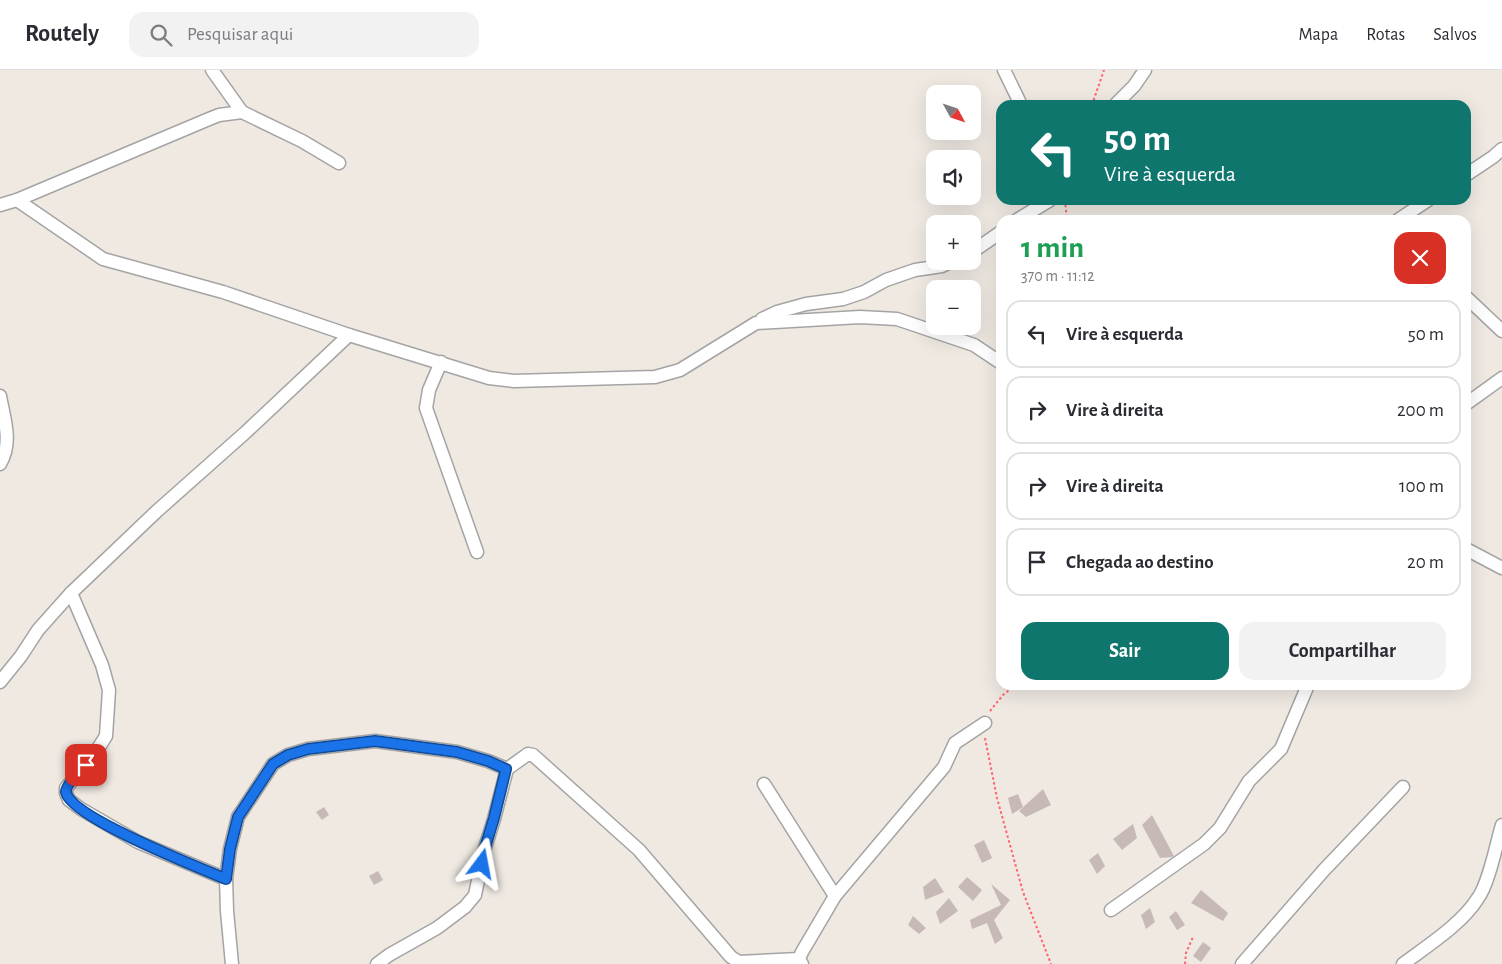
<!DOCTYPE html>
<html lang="pt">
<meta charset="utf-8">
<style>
:root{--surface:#fff;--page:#f2f2f3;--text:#2b2b33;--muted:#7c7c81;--line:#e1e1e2;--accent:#0f766e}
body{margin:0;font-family:"Alegreya Sans",sans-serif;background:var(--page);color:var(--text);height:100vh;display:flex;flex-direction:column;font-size:19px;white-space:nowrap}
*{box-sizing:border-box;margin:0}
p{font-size:16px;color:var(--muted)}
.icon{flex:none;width:28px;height:28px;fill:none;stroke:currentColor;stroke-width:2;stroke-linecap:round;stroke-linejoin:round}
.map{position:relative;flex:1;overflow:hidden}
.sheet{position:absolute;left:996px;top:145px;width:475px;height:475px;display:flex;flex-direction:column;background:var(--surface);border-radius:15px;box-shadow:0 5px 20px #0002}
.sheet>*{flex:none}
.banner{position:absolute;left:996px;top:30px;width:475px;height:105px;border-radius:15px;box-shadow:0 5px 20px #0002;background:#0f766e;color:#fff;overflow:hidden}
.needle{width:32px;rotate:130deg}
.buttons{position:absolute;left:926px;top:15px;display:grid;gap:10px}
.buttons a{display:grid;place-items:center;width:55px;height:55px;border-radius:10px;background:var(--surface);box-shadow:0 5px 20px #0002;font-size:25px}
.pin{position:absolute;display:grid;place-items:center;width:42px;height:42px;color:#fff;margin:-21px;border-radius:10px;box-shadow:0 2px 8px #0006}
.me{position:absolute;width:55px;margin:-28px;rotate:13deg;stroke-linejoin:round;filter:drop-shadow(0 0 4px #0008)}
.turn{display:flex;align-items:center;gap:18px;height:105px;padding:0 25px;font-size:22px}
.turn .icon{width:65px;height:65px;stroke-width:2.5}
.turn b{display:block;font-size:35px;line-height:42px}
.round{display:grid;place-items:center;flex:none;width:52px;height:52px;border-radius:15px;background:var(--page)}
.headline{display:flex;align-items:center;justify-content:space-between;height:85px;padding:0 25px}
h1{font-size:30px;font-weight:700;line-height:38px;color:#1e9e55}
.action{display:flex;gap:10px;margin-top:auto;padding:10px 25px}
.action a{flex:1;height:58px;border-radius:15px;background:var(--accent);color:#fff;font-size:20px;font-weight:700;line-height:58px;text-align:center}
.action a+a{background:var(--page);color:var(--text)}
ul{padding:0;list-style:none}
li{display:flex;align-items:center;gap:15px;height:68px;margin:0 10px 8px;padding:0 15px;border:2px solid var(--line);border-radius:15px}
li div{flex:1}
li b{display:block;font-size:19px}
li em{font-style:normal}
header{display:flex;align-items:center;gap:30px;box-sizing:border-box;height:70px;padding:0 25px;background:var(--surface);border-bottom:1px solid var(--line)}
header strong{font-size:24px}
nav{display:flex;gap:28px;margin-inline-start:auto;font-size:18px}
.search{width:350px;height:45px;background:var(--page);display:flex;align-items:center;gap:12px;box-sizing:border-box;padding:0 18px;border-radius:15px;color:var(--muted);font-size:19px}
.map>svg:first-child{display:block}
</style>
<header>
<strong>Routely</strong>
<div class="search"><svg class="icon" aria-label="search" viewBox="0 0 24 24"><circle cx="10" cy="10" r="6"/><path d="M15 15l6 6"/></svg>Pesquisar aqui</div>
<nav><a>Mapa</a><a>Rotas</a><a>Salvos</a></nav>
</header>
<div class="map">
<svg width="1502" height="894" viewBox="0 0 1502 894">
<rect width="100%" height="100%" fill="#efe9e2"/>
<!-- building -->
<g fill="#c7bab6">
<polygon points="1043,719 1051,735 1026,747 1019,741"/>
<polygon points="1018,724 1023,737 1012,744 1008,728"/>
<polygon points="324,737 329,745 322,750 316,742"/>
<polygon points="1152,745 1174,786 1172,787 1160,788 1142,755"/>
<polygon points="1133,754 1137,768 1122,780 1113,769"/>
<polygon points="984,770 992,788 982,793 974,775"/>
<polygon points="1098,783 1105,796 1097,804 1089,790"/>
<polygon points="378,801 383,810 374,815 369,806"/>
<polygon points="967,807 982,820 973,831 958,817"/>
<polygon points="935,808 944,822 925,830 923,817"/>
<polygon points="991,814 1010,830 994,850 1003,868 995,874 987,853 972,859 970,850 1001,835"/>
<polygon points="1201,820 1228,843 1223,851 1191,833"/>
<polygon points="949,828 958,841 940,854 936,842"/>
<polygon points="1150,838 1155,852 1146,859 1141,845"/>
<polygon points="1176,841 1185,855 1177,860 1169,847"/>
<polygon points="913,846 926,858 919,864 908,855"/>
<polygon points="1203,872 1211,878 1201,892 1193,886"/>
</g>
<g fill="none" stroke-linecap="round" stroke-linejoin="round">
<defs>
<g id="street">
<polyline points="212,0 242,42"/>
<polyline points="1004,0 1021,35"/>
<polyline points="1115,35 1134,16 1145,0"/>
<polyline points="1466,105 1493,87 1502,79"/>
<polyline points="17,130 103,189 223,222 349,265 489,308 514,311 655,307 680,300 756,253 860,247 897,249 974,275 1001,293"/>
<polyline points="0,135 17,130 209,49 219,45 242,42 302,71 339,93"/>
<polyline points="1017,150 1050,130"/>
<polyline points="1398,150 1428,130"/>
<polyline points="972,182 1001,162"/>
<polyline points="1466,227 1502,261"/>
<polyline points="762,249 777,242 806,234 843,229 864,222 886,210 915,200 942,196 952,191"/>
<polyline points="441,292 429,320 426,338 477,482"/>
<path d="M0,326C4,349 13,372 0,394"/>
<polyline points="1466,334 1502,308"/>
<polyline points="1466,479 1502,498"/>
<polyline points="71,523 102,595 109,620 106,666 94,685 66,718 66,723 69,730 81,739 138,772 226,809"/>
<polyline points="0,612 21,586 38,560 71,523 157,441 246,362 349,265"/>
<polyline points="507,699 528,684 533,685 639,780 731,887 739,892 799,889"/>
<polyline points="764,714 835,826"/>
<polyline points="1111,840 1204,774 1220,758 1249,711 1281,679 1308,615"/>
<polyline points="232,894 227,841 226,809 230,779 238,747 273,694 288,685 308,679 375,671 457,682 488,691 507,699 494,749 484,781 475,825 465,837 437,858 389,885 377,894"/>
<polyline points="802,894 799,889 802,882 835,826 944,697 955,673 985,653"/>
<polyline points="1242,894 1324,800 1403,717"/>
<path d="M1403,894C1427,876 1462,854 1478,828C1489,813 1496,775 1502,755"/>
</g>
</defs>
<!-- street casing -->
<use href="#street" stroke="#a4a4a4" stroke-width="15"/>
<!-- path -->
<g stroke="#ff636c" stroke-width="2" stroke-dasharray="2.5 2.5" stroke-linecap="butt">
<polyline points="1092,35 1104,0"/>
<polyline points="1065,130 1067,150"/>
<polyline points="990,641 1003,625 1016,615"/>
<polyline points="985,668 997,728 1023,822 1051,894"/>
<polyline points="1185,894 1186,883 1193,867"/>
</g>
<!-- street -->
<use href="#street" stroke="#fff" stroke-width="12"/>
</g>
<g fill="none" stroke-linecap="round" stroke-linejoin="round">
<defs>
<path id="route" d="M86,695C81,700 65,716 66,722C70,747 200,798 226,809L230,779L238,747L273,694L288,685L308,679L375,671L457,682L488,691L506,699L494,748L484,781L482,794"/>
</defs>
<!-- route casing -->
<use href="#route" stroke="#114b97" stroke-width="12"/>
<!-- route -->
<use href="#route" stroke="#1a73e8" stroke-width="9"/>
</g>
</svg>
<div class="buttons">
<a><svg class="needle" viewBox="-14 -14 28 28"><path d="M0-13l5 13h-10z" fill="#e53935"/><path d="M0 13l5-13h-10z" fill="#7c7c81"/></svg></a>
<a><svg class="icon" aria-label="sound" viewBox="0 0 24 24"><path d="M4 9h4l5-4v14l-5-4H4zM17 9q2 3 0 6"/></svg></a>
<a>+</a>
<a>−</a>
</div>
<div class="pin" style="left:86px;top:695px;background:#d93025"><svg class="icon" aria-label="arrive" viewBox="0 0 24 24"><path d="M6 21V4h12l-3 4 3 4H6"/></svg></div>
<svg class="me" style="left:482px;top:794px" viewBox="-20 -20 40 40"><path d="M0-17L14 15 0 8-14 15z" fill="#1a73e8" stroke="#fff" stroke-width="4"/></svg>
<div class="banner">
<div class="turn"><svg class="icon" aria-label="left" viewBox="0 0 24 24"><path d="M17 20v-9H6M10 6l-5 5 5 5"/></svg><div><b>50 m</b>Vire à esquerda</div></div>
</div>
<section class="sheet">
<div class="headline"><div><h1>1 min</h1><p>370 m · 11:12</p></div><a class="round" style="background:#d93025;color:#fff"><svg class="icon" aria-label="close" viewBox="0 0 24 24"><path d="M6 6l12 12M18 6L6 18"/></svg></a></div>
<ul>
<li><svg class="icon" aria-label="left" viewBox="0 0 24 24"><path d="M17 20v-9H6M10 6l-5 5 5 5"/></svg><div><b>Vire à esquerda</b></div><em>50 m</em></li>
<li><svg class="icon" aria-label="right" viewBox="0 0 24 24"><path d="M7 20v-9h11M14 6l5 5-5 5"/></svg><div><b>Vire à direita</b></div><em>200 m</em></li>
<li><svg class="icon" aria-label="right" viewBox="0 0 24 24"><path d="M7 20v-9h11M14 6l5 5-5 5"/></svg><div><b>Vire à direita</b></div><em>100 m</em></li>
<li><svg class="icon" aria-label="arrive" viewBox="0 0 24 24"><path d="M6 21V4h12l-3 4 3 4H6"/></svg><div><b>Chegada ao destino</b></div><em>20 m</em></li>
</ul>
<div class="action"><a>Sair</a><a>Compartilhar</a></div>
</section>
</div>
